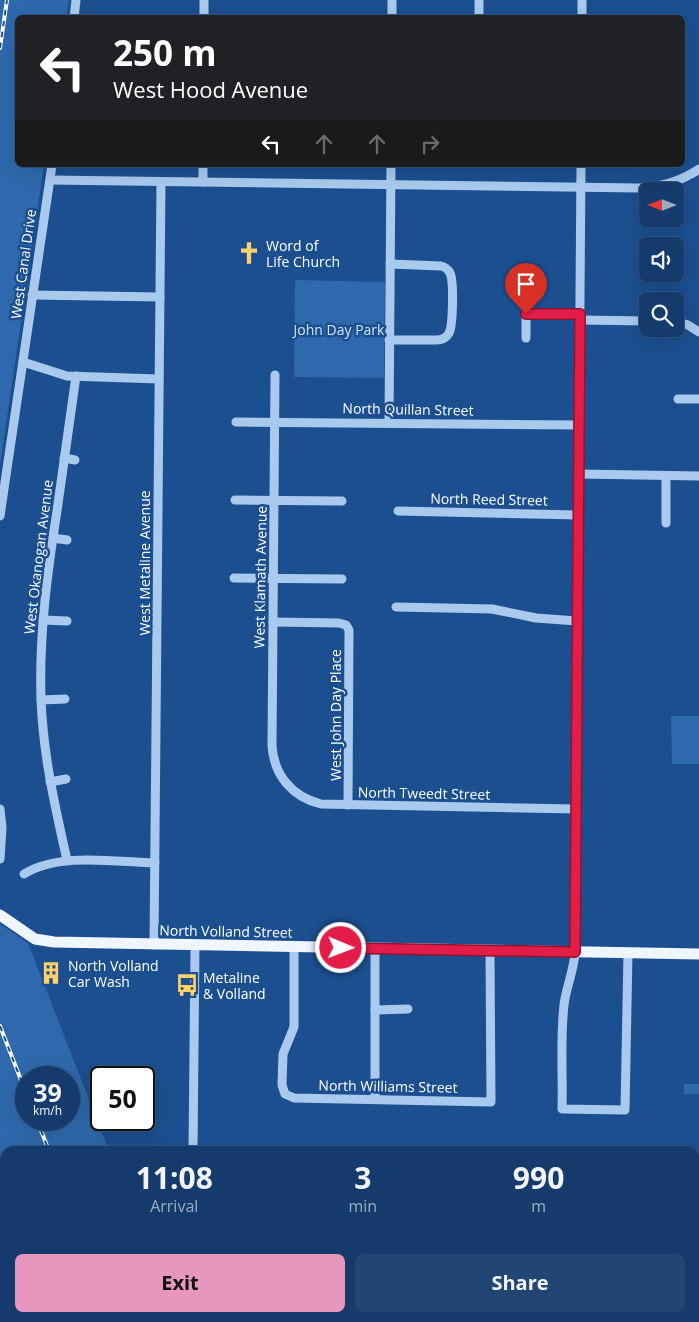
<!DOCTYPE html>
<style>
:root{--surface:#143b6b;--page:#214673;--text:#f1f3f6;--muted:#9dadc1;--line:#33557e;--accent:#e797bd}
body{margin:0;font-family:"Open Sans",sans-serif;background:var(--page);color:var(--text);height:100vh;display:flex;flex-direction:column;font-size:19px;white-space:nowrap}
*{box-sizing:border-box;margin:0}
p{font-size:16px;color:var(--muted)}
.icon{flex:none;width:28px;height:28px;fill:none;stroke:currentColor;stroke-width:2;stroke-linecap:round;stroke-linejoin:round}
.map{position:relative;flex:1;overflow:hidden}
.drawer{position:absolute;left:0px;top:1146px;width:700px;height:176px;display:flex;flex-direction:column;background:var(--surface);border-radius:15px 15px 0 0;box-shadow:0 5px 20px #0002,0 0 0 1px var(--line)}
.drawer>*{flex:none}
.guide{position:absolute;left:15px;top:15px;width:670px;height:152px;border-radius:8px;box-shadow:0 5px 20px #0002,0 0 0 1px var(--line);background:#202124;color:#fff;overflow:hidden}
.needle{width:32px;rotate:270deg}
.tools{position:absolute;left:639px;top:182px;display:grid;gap:10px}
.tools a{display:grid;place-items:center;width:45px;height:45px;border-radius:8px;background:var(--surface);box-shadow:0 5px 20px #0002,0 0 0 1px var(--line);font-size:25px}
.speed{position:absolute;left:15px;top:1066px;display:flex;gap:10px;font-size:25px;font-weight:700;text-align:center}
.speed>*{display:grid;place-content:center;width:65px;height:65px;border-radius:50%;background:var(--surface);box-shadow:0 5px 20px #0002,0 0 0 1px var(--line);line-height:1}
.speed small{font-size:12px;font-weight:400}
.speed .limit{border:2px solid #111;border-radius:8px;background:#fff;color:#111}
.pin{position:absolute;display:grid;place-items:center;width:42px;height:42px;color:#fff;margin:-51px -21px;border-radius:50% 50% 50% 0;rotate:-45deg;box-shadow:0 0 5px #0007}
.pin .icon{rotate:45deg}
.me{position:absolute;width:55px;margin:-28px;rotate:91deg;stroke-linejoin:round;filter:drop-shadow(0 0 4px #0008)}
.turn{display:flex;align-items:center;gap:18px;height:105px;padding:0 15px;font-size:22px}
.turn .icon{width:65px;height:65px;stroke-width:2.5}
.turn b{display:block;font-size:35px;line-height:42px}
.lanes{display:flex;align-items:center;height:48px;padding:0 15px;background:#0003;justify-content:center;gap:25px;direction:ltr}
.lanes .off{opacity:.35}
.eta{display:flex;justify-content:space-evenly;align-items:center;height:85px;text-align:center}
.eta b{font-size:30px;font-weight:700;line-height:35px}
.cta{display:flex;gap:10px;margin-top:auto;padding:10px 15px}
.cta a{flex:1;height:58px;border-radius:8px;background:var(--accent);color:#111;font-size:20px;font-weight:700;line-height:58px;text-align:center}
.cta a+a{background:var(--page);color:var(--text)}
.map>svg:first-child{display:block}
</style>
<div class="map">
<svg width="699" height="1322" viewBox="0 0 699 1322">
<rect width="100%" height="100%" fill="#1b4f8f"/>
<!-- green -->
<g fill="#2e69ad" fill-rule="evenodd">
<polygon points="0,0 69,0 66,17 18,18 18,165 44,165 0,465"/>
<polygon points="295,280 385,282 384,378 294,377"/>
<polygon points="671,716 699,716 699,764 672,764"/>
<path d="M0,924L28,943L109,1151H5V1238H0ZM26,1078H69V1120H26Z"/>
<rect x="684" y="1084" width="15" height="10"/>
<polygon points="50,1318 173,1318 175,1322 52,1322"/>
</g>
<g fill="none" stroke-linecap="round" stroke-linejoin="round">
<!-- minor -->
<g stroke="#a9c9ee" stroke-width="9">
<polyline points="479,0 479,18"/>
<polyline points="74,18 76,0"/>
<polyline points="204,18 204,0"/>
<polyline points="392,18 392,0"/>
<polyline points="582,18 582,0"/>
<path d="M581,165L575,952C574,971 566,987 564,1005C560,1039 563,1075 562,1109L625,1110L628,953"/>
<path d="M50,180L639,188C661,187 680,182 699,169"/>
<polyline points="203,182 203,165"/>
<polyline points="526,279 526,338"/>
<polyline points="32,295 160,297"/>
<polyline points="526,314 580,314"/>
<polyline points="580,320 648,321"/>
<polyline points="675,321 688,325 699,332"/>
<path d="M389,340H436C441,340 446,339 449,333C453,326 454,281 450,273C448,269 445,267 441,266L390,264"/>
<polyline points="23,362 67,376 159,379"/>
<path d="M275,375L272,746C274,775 292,797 321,804L576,809"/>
<polyline points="678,399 699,399"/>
<polyline points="236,422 579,425"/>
<polyline points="389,423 391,165"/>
<polyline points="64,458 75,460"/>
<polyline points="579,474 699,476"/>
<polyline points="235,500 342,501"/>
<polyline points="398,511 578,515"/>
<polyline points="0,516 52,165"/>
<polyline points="666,523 666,476"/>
<polyline points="53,538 67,540"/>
<polyline points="234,578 342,579"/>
<polyline points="396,607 492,609 536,618 577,621"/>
<polyline points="43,620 67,621"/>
<polyline points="273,622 339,623 346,625 349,630 348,805"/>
<polyline points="41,700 65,699"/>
<polyline points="50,782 66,779"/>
<polyline points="0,809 2,828 0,859"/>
<path d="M67,860C55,807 43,754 41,699C39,636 47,574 57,511C63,466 70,421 76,376"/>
<path d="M24,874C60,852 114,862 155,863"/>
<polyline points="154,945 161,182"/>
<polyline points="294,947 294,1027 283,1054 282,1085 285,1094 294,1098 491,1102 490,951"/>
<polyline points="375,1010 408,1009"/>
<polyline points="375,1099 375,949"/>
<polyline points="193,1151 195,946"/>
<polyline points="193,1318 193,1322"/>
<polyline points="602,1318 602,1322"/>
<polyline points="533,1322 533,1318"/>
</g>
<!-- major -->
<polyline stroke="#f0f6ff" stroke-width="11" points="0,915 35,939 54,942 699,954"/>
<defs>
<g id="rail">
<polyline points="0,48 7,0"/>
<polyline points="0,1026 26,1093"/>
<polyline points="37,1120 49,1151"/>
<polyline points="114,1318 116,1322"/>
</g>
</defs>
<!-- rail casing -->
<use href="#rail" stroke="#fff" stroke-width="4"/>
<!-- rail -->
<use href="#rail" stroke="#1b4f8f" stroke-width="2" stroke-dasharray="5.5" stroke-linecap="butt"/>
</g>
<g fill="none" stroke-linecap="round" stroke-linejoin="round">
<defs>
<polyline id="route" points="341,948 575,952 580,314 526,314"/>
</defs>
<!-- route casing -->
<use href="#route" stroke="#92132f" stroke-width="12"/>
<!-- route -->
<use href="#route" stroke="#e11d48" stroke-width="9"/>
</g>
<!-- icons -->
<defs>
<symbol id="church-bare" viewBox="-9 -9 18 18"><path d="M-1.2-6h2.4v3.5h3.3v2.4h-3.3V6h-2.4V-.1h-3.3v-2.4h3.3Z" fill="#ffd166" stroke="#1b4f8f" stroke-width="2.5" paint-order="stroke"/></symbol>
<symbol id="building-bare" viewBox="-9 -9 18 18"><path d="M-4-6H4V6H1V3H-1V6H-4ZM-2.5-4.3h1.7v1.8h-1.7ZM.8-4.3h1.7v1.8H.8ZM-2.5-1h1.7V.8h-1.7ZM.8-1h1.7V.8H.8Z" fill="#ffd166" stroke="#1b4f8f" stroke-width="2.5" paint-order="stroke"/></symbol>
<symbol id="bus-bare" viewBox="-9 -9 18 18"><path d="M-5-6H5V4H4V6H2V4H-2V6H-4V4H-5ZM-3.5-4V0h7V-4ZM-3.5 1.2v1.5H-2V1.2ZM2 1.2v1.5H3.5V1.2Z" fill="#ffd166" stroke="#1b4f8f" stroke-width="2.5" paint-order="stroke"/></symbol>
</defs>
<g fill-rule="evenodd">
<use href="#church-bare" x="233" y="237" width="32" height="32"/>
<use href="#building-bare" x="35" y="957" width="32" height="32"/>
<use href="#bus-bare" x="171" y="969" width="32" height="32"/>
</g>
<g text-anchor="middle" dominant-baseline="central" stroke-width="5" stroke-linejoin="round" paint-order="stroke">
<!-- poi labels -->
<g font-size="14" fill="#fff" stroke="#1b4f8f" text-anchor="start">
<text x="266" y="245">Word of<tspan x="266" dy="16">Life Church</tspan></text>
<text x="68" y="965">North Volland<tspan x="68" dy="16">Car Wash</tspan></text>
<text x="203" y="977">Metaline<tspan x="203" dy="16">&amp; Volland</tspan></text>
</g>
<!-- street labels -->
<g font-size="14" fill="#fff" stroke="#1b4f8f">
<text transform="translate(23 264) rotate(-82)">West Canal Drive</text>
<text transform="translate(408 409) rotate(1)">North Quillan Street</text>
<text transform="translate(489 499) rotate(1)">North Reed Street</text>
<text transform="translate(38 557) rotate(-83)">West Okanogan Avenue</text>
<text transform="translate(144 563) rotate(-90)">West Metaline Avenue</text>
<text transform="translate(260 577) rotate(-89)">West Klamath Avenue</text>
<text transform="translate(335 715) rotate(-90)">West John Day Place</text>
<text transform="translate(424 793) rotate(1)">North Tweedt Street</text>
<text transform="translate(226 931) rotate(1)">North Volland Street</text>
<text transform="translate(388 1086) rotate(1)">North Williams Street</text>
</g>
<!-- park labels -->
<g font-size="14" fill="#cfe3fa" stroke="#1b4f8f">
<text x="339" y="329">John Day Park</text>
</g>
</g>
</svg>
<div class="tools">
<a><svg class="needle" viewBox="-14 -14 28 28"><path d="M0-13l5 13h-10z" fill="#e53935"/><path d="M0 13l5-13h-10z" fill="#9dadc1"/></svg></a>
<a><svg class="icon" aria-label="sound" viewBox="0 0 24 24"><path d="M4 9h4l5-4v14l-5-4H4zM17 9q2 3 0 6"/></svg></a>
<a><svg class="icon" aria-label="search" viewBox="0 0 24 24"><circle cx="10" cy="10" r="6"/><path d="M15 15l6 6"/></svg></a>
</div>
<div class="speed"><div>39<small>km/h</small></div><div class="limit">50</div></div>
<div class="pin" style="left:526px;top:314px;background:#d93025"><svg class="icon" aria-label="arrive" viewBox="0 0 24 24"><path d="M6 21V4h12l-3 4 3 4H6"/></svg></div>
<svg class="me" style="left:341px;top:948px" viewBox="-20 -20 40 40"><circle r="17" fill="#e11d48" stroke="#fff" stroke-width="3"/><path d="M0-11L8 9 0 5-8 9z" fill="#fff"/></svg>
<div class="guide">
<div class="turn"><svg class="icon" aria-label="left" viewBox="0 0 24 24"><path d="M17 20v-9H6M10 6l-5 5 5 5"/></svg><div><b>250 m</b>West Hood Avenue</div></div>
<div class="lanes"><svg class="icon" aria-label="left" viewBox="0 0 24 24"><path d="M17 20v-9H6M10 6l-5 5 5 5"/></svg><svg class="icon off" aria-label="ahead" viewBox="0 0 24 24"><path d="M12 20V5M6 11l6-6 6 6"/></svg><svg class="icon off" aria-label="ahead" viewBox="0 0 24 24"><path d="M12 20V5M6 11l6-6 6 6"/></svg><svg class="icon off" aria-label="right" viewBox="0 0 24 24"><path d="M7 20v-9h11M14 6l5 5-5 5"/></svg></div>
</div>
<section class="drawer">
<div class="eta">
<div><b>11:08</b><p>Arrival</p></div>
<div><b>3</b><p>min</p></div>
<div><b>990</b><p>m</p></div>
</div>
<div class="cta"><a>Exit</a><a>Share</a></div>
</section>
</div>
